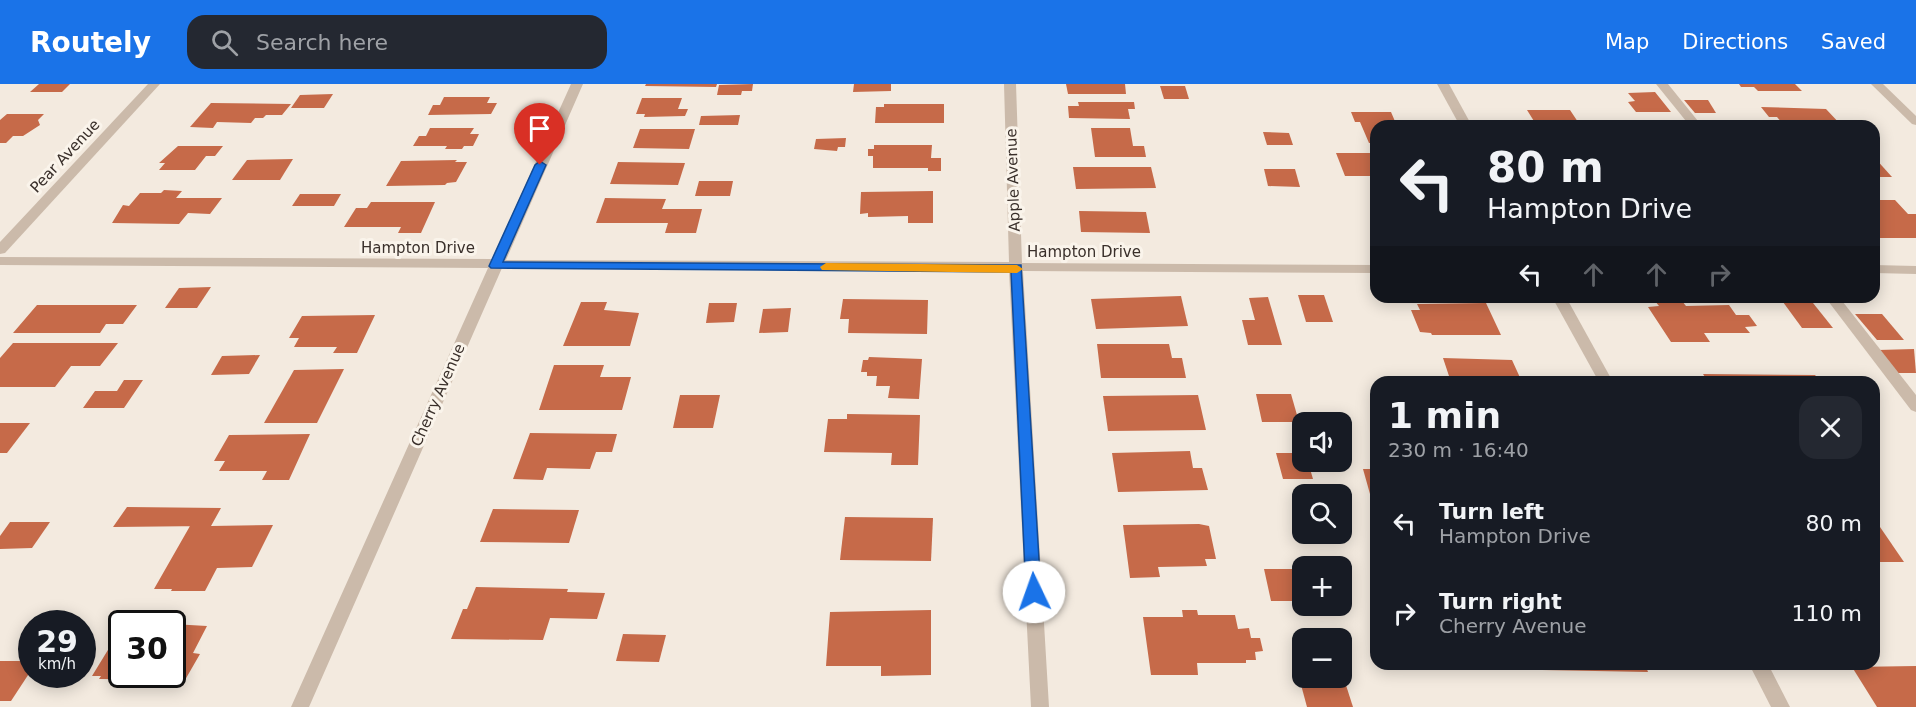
<!DOCTYPE html>
<meta charset="utf-8">
<style>
:root{--surface:#171b24;--page:#242831;--text:#f1f3f6;--muted:#9ea1a6;--accent:#1a73e8}
body{margin:0;font-family:"DejaVu Sans",sans-serif;background:var(--page);color:var(--text);height:100vh;display:flex;flex-direction:column;font-size:22px;white-space:nowrap}
*{box-sizing:border-box;margin:0}
p{font-size:20px;color:var(--muted)}
.icon{flex:none;width:33px;height:33px;fill:none;stroke:currentColor;stroke-width:2;stroke-linecap:round;stroke-linejoin:round}
.map{position:relative;flex:1;overflow:hidden}
.drawer{position:absolute;left:1370px;top:292px;width:510px;height:294px;display:flex;flex-direction:column;background:var(--surface);border-radius:18px;box-shadow:0 3px 15px #0003}
.drawer>*{flex:none}
.banner{position:absolute;left:1370px;top:36px;width:510px;height:183px;border-radius:18px;box-shadow:0 3px 15px #0003;background:#171b24;color:var(--text);overflow:hidden}
.buttons{position:absolute;left:1292px;top:328px;display:grid;gap:12px}
.buttons a{display:grid;place-items:center;width:60px;height:60px;border-radius:12px;background:var(--surface);box-shadow:0 3px 15px #0003;font-size:30px}
.speed{position:absolute;left:18px;top:526px;display:flex;gap:12px;font-size:30px;font-weight:700;text-align:center}
.speed>*{display:grid;place-content:center;width:78px;height:78px;border-radius:50%;background:var(--surface);box-shadow:0 3px 15px #0003;line-height:1}
.speed small{font-size:15px;font-weight:400}
.speed .limit{border:3px solid #111;border-radius:9px;background:#fff;color:#111}
.pin{position:absolute;display:grid;place-items:center;width:51px;height:51px;color:#fff;margin:-62px -26px;border-radius:50% 50% 50% 0;rotate:-45deg;box-shadow:0 0 6px #0007}
.pin .icon{rotate:45deg}
.me{position:absolute;width:66px;margin:-33px;rotate:357deg;stroke-linejoin:round;filter:drop-shadow(0 0 4px #0008)}
.turn{display:flex;align-items:center;gap:21px;height:126px;padding:0 18px;font-size:27px}
.turn .icon{width:78px;height:78px;stroke-width:2.5}
.turn b{display:block;font-size:42px;line-height:51px}
.lanes{display:flex;align-items:center;height:57px;padding:0 18px;background:#0003;justify-content:center;gap:30px;direction:ltr}
.lanes .off{opacity:.35}
.round{display:grid;place-items:center;flex:none;width:63px;height:63px;border-radius:18px;background:var(--page)}
.headline{display:flex;align-items:center;justify-content:space-between;height:102px;padding:0 18px}
h1{font-size:36px;font-weight:700;line-height:45px}
ul{padding:0;list-style:none}
li{display:flex;align-items:center;gap:18px;height:90px;padding:0 18px}
li div{flex:1}
li b{display:block;font-size:22px}
li em{font-style:normal}
header{display:flex;align-items:center;gap:36px;box-sizing:border-box;height:84px;padding:0 30px;background:var(--accent);color:#fff}
header strong{font-size:28px}
nav{display:flex;gap:33px;margin-inline-start:auto;font-size:21px}
.search{width:420px;height:54px;background:var(--page);display:flex;align-items:center;gap:15px;box-sizing:border-box;padding:0 21px;border-radius:18px;color:var(--muted);font-size:22px}
.map>svg:first-child{display:block}
</style>
<header>
<strong>Routely</strong>
<div class="search"><svg class="icon" aria-label="search" viewBox="0 0 24 24"><circle cx="10" cy="10" r="6"/><path d="M15 15l6 6"/></svg>Search here</div>
<nav><a>Map</a><a>Directions</a><a>Saved</a></nav>
</header>
<div class="map">
<svg width="1916" height="623" viewBox="0 0 1916 623">
<rect width="100%" height="100%" fill="#f3eadf"/>
<!-- building -->
<g fill="#c66a49">
<polygon points="39,0 70,0 62,8 30,8"/>
<polygon points="646,0 717,0 716,3 645,2"/>
<polygon points="753,0 752,7 742,7 741,11 717,11 719,1"/>
<polygon points="854,0 891,0 891,7 853,8"/>
<polygon points="1066,0 1125,0 1126,10 1068,10"/>
<polygon points="1739,0 1795,0 1802,7 1758,7 1754,3 1741,3"/>
<polygon points="1160,2 1185,2 1189,15 1164,15"/>
<polygon points="1655,8 1671,28 1636,28 1628,18 1635,17 1628,9"/>
<polygon points="333,10 324,24 291,24 300,11"/>
<polygon points="444,13 490,13 487,19 497,19 491,30 428,31 433,21 440,21"/>
<polygon points="642,14 682,14 678,25 688,25 685,32 644,33 645,30 636,30"/>
<polygon points="1684,16 1708,16 1716,29 1695,29"/>
<polygon points="1078,18 1134,18 1135,25 1128,25 1130,35 1069,34 1068,22 1079,22"/>
<polygon points="211,19 291,20 282,31 266,31 263,34 255,34 251,39 217,38 213,44 190,43"/>
<polygon points="884,20 944,20 944,39 875,39 876,23 884,23"/>
<polygon points="1761,23 1826,25 1842,42 1785,42 1777,33 1769,33"/>
<polygon points="1527,26 1570,26 1578,38 1570,38 1572,42 1537,42"/>
<polygon points="1351,28 1391,28 1397,42 1376,42 1376,59 1369,59 1360,38 1355,38"/>
<polygon points="7,30 44,30 38,36 40,41 23,52 13,52 6,59 0,59 0,36"/>
<polygon points="740,31 738,41 699,41 701,32"/>
<polygon points="430,44 474,44 470,50 479,50 473,62 464,62 462,65 445,65 447,62 413,62 419,52 426,52"/>
<polygon points="1091,44 1130,44 1133,62 1144,62 1146,73 1095,73"/>
<polygon points="640,45 695,45 689,65 633,64"/>
<polygon points="1263,48 1289,49 1293,61 1267,61"/>
<polygon points="846,54 845,63 838,63 837,67 814,65 816,55"/>
<polygon points="874,61 932,61 931,74 941,74 941,87 928,87 928,84 873,84 873,72 868,72 868,65 874,65"/>
<polygon points="178,62 223,62 215,72 206,72 195,86 159,86 165,79 159,79"/>
<polygon points="1336,69 1376,69 1376,92 1345,92"/>
<polygon points="1874,73 1892,93 1874,93"/>
<polygon points="293,75 280,96 232,96 247,76"/>
<polygon points="457,76 455,78 467,78 456,98 447,99 445,101 386,102 401,77"/>
<polygon points="618,78 685,79 678,101 610,100"/>
<polygon points="1073,83 1151,83 1156,104 1076,105"/>
<polygon points="1264,85 1295,85 1300,103 1268,102"/>
<polygon points="699,97 733,97 730,112 695,112"/>
<polygon points="164,106 182,107 176,114 222,114 210,130 188,129 179,140 112,139 123,121 129,122 140,109 161,109"/>
<polygon points="933,107 933,139 908,139 908,132 868,133 868,129 860,130 861,108"/>
<polygon points="300,110 341,110 334,122 292,122"/>
<polygon points="605,114 666,115 662,125 702,125 696,149 665,149 668,139 596,139"/>
<polygon points="1874,116 1895,116 1908,130 1916,130 1916,154 1874,154"/>
<polygon points="371,118 435,118 421,149 398,149 401,143 344,143 356,124 367,124"/>
<polygon points="1079,127 1146,128 1150,149 1081,148"/>
<polygon points="211,203 197,224 165,224 179,204"/>
<polygon points="1298,211 1324,211 1333,238 1306,238"/>
<polygon points="1181,212 1188,242 1096,245 1091,215"/>
<polygon points="1268,213 1282,261 1248,261 1242,236 1255,236 1249,214"/>
<polygon points="843,215 928,216 927,250 848,249 849,235 840,235"/>
<polygon points="1655,217 1682,217 1686,222 1729,221 1736,231 1749,231 1757,242 1745,243 1750,249 1704,249 1710,258 1671,258 1648,223 1659,222"/>
<polygon points="581,218 607,218 604,226 639,229 630,262 563,262"/>
<polygon points="1783,218 1813,219 1833,244 1802,244"/>
<polygon points="709,219 737,219 734,238 706,239"/>
<polygon points="1486,219 1501,251 1432,251 1431,249 1420,248 1411,226 1420,226 1417,220"/>
<polygon points="37,221 137,221 123,240 106,240 100,249 13,249"/>
<polygon points="791,224 788,248 759,249 763,225"/>
<polygon points="1855,230 1882,230 1904,256 1877,256"/>
<polygon points="375,231 357,269 333,269 337,263 294,263 299,254 289,254 302,232"/>
<polygon points="13,259 118,259 100,282 71,282 55,303 0,303 0,274"/>
<polygon points="1097,260 1169,260 1172,274 1182,274 1186,294 1101,294"/>
<polygon points="1914,265 1916,289 1897,289 1878,266"/>
<polygon points="260,271 249,290 211,291 222,272"/>
<polygon points="869,273 922,275 919,315 888,314 890,302 876,302 877,292 867,292 867,288 861,288 863,276 868,276"/>
<polygon points="1443,274 1512,276 1522,298 1451,298"/>
<polygon points="554,281 604,281 600,293 631,293 622,326 539,326"/>
<polygon points="344,285 317,339 264,339 294,286"/>
<polygon points="1703,290 1815,291 1821,298 1708,298"/>
<polygon points="124,296 143,296 124,324 83,324 95,307 117,307"/>
<polygon points="1256,310 1291,310 1299,338 1262,338"/>
<polygon points="680,311 720,311 713,344 673,344"/>
<polygon points="1198,311 1206,346 1108,347 1103,312"/>
<polygon points="847,330 920,331 918,381 891,381 892,369 824,368 828,335 847,335"/>
<polygon points="0,339 30,339 7,369 0,369"/>
<polygon points="530,349 617,350 612,368 596,368 590,385 547,384 543,396 513,395"/>
<polygon points="310,350 289,396 262,396 267,387 219,387 225,377 214,377 229,351"/>
<polygon points="1190,367 1193,384 1202,384 1208,406 1118,408 1112,369"/>
<polygon points="1276,369 1302,369 1302,378 1308,378 1313,395 1283,395"/>
<polygon points="1363,385 1376,385 1376,410 1370,410"/>
<polygon points="127,423 221,424 211,442 273,441 252,483 217,484 205,507 171,507 172,505 154,505 190,442 205,442 113,443"/>
<polygon points="493,425 579,426 569,459 480,458"/>
<polygon points="845,433 933,434 931,477 840,476"/>
<polygon points="10,438 50,438 32,464 0,465 0,452"/>
<polygon points="1199,440 1209,442 1216,475 1205,475 1207,482 1158,483 1160,493 1130,494 1123,441"/>
<polygon points="1874,443 1880,443 1904,478 1874,478"/>
<polygon points="1264,485 1302,485 1302,517 1271,517"/>
<polygon points="476,503 568,505 567,508 605,509 597,535 550,534 543,556 451,555 463,525 467,525"/>
<polygon points="931,526 931,591 881,592 881,582 826,582 830,528"/>
<polygon points="1182,526 1197,526 1198,531 1235,531 1238,545 1249,544 1251,554 1260,554 1263,567 1255,568 1256,576 1246,576 1246,579 1197,579 1198,591 1151,591 1143,533 1183,533"/>
<polygon points="172,540 207,542 193,569 200,570 185,596 99,595 101,592 92,592 122,543 122,591 172,591"/>
<polygon points="623,550 666,551 659,578 616,577"/>
<polygon points="0,577 32,577 32,585 11,617 0,617"/>
<polygon points="1540,580 1645,580 1648,588 1542,586"/>
<polygon points="1916,582 1916,623 1877,623 1852,583"/>
<polygon points="1344,595 1353,623 1307,623 1300,597"/>
</g>
<g fill="none" stroke-linecap="round" stroke-linejoin="round">
<!-- lane -->
<g fill="#cbbaaa" fill-rule="evenodd">
<polygon points="1656,0 1668,0 1702,42 1690,42"/>
<polygon points="1825,213 1839,213 1916,311 1916,328 1911,326"/>
</g>
<!-- street -->
<g fill="#cbbaaa" fill-rule="evenodd">
<polygon points="148,0 160,0 5,169 0,170 0,158"/>
<polygon points="571,0 583,0 506,176 1009,178 1004,0 1016,0 1022,179 1376,181 1376,189 1023,187 1049,623 1031,623 1009,187 502,184 309,623 291,623 488,184 0,181 0,173 492,175"/>
<polygon points="1437,0 1449,0 1472,42 1460,42"/>
<polygon points="1871,0 1883,0 1916,32 1916,41 1912,40"/>
<polygon points="1874,181 1916,182 1916,190 1874,189"/>
<polygon points="1552,213 1566,213 1613,298 1599,298"/>
<polygon points="1749,580 1768,580 1790,623 1771,623"/>
</g>
</g>
<!-- route -->
<polygon fill="#1a73e8" stroke="#114b97" stroke-width="1.5" points="540,77 546,81 503,178 1021,181 1041,508 1039,512 1028,512 1026,508 1011,188 491,184 489,182 535,81"/>
<!-- slow -->
<polygon fill="#f59e0b" points="826,179 1017,181 1023,185 1017,189 822,186 820,183"/>
<g text-anchor="middle" dominant-baseline="central" stroke-width="6" stroke-linejoin="round" paint-order="stroke">
<!-- street labels -->
<g font-size="15" fill="#392f2a" stroke="#faf4eb">
<text transform="translate(65 72) rotate(-47)">Pear Avenue</text>
<text transform="translate(1013 96) rotate(-92)">Apple Avenue</text>
<text x="418" y="164">Hampton Drive</text>
<text x="1084" y="168">Hampton Drive</text>
<text transform="translate(438 311) rotate(-66)">Cherry Avenue</text>
</g>
</g>
</svg>
<div class="buttons">
<a><svg class="icon" aria-label="sound" viewBox="0 0 24 24"><path d="M4 9h4l5-4v14l-5-4H4zM17 9q2 3 0 6"/></svg></a>
<a><svg class="icon" aria-label="search" viewBox="0 0 24 24"><circle cx="10" cy="10" r="6"/><path d="M15 15l6 6"/></svg></a>
<a>+</a>
<a>−</a>
</div>
<div class="speed"><div>29<small>km/h</small></div><div class="limit">30</div></div>
<div class="pin" style="left:540px;top:81px;background:#d93025"><svg class="icon" aria-label="arrive" viewBox="0 0 24 24"><path d="M6 21V4h12l-3 4 3 4H6"/></svg></div>
<svg class="me" style="left:1034px;top:508px" viewBox="-20 -20 40 40"><circle r="19" fill="#fff"/><path d="M0-13L10 11 0 6-10 11z" fill="#1a73e8"/></svg>
<div class="banner">
<div class="turn"><svg class="icon" aria-label="left" viewBox="0 0 24 24"><path d="M17 20v-9H6M10 6l-5 5 5 5"/></svg><div><b>80 m</b>Hampton Drive</div></div>
<div class="lanes"><svg class="icon" aria-label="left" viewBox="0 0 24 24"><path d="M17 20v-9H6M10 6l-5 5 5 5"/></svg><svg class="icon off" aria-label="ahead" viewBox="0 0 24 24"><path d="M12 20V5M6 11l6-6 6 6"/></svg><svg class="icon off" aria-label="ahead" viewBox="0 0 24 24"><path d="M12 20V5M6 11l6-6 6 6"/></svg><svg class="icon off" aria-label="right" viewBox="0 0 24 24"><path d="M7 20v-9h11M14 6l5 5-5 5"/></svg></div>
</div>
<section class="drawer">
<div class="headline"><div><h1>1 min</h1><p>230 m · 16:40</p></div><a class="round"><svg class="icon" aria-label="close" viewBox="0 0 24 24"><path d="M6 6l12 12M18 6L6 18"/></svg></a></div>
<ul>
<li><svg class="icon" aria-label="left" viewBox="0 0 24 24"><path d="M17 20v-9H6M10 6l-5 5 5 5"/></svg><div><b>Turn left</b><p>Hampton Drive</p></div><em>80 m</em></li>
<li><svg class="icon" aria-label="right" viewBox="0 0 24 24"><path d="M7 20v-9h11M14 6l5 5-5 5"/></svg><div><b>Turn right</b><p>Cherry Avenue</p></div><em>110 m</em></li>
</ul>
</section>
</div>
